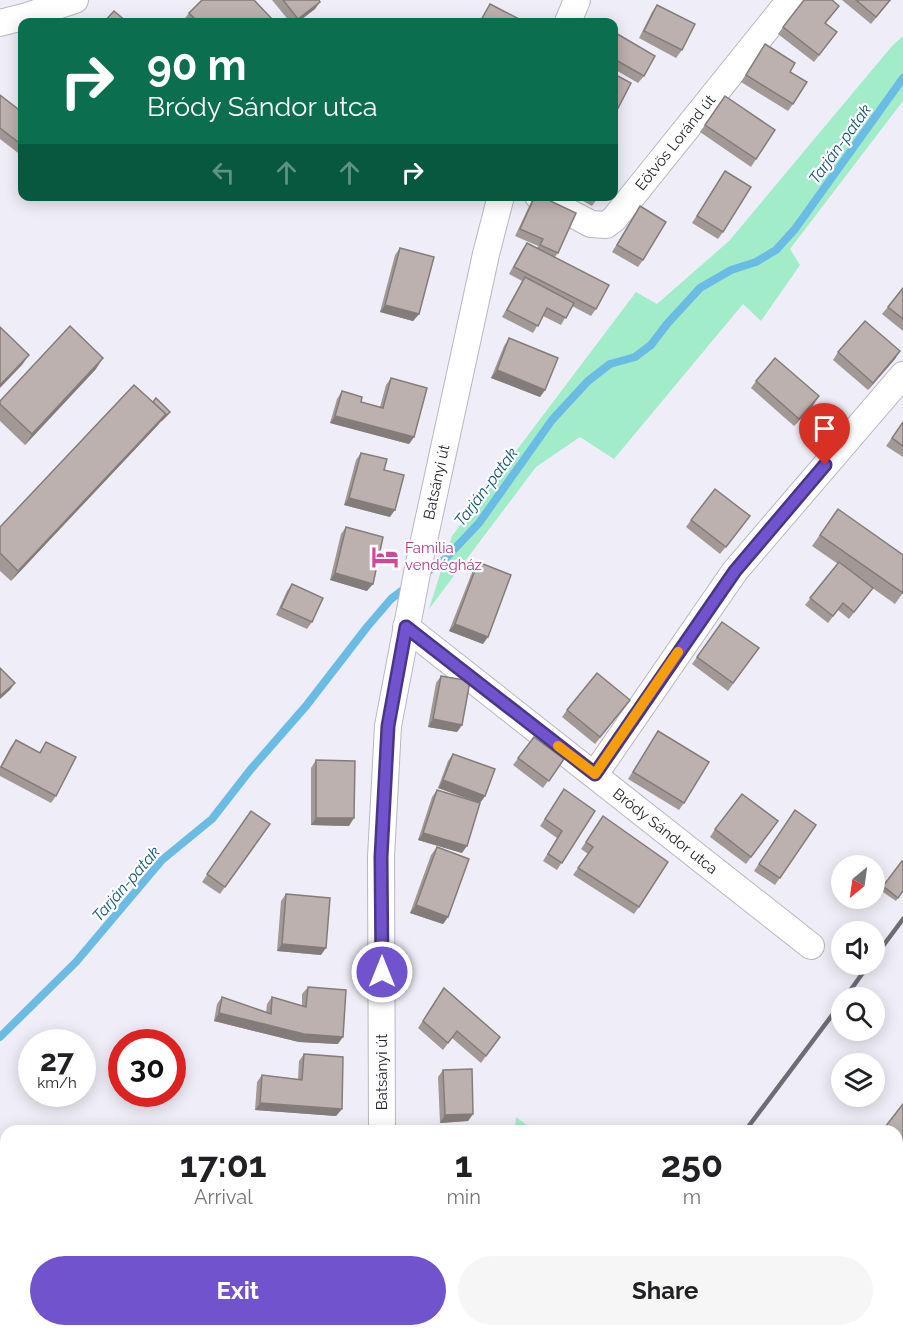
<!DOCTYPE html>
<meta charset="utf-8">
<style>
:root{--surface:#fff;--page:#f6f6f6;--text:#202124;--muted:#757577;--accent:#7053cd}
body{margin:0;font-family:Raleway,sans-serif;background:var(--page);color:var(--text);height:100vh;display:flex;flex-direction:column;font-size:22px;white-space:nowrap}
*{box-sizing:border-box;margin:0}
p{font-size:20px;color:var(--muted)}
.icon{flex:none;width:33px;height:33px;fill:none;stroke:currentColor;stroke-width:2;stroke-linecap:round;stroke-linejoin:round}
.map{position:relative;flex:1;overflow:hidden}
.sheet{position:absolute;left:0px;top:1125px;width:903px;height:212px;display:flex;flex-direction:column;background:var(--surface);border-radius:18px 18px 0 0;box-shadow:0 3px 15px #0003}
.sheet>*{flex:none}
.guide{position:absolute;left:18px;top:18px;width:600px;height:183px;border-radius:12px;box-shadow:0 3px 15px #0003;background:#0b6e4f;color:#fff;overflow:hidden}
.needle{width:39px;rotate:209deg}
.fabs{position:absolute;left:831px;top:855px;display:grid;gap:12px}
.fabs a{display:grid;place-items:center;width:54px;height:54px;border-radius:50%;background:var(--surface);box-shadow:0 3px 15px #0003;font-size:30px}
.speed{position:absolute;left:18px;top:1029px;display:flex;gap:12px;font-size:30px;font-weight:700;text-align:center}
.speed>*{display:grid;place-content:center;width:78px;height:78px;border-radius:50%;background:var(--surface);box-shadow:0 3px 15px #0003;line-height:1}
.speed small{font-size:15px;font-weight:400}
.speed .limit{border:9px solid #d22;background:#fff;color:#111}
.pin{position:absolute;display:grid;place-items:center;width:51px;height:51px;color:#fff;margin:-62px -26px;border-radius:50% 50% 50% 0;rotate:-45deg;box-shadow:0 0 6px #0007}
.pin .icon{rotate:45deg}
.me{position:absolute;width:66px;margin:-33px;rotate:0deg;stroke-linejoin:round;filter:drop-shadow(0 0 4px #0008)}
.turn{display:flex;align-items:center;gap:21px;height:126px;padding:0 30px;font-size:27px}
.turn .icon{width:78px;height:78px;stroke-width:2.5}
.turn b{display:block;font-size:42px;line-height:51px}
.lanes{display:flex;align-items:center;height:57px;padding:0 30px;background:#0003;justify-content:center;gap:30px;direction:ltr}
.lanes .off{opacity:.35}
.eta{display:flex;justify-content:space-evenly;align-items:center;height:102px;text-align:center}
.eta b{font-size:36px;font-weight:700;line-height:42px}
.button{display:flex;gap:12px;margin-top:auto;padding:12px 30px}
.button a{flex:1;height:69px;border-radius:36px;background:var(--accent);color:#fff;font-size:24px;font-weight:700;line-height:69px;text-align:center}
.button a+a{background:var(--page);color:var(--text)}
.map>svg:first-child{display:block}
</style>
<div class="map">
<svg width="903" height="1336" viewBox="0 0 903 1336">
<rect width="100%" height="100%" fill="#efeef8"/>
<!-- green -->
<g fill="#a3ecc9">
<polygon points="903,36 903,101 790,249 800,265 761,321 743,304 614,459 580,437 536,467 429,609 452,536 636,292 657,304 729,241 892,46"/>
<polygon points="516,1117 535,1131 515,1131"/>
<polygon points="499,1331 567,1331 563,1336 507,1336"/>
</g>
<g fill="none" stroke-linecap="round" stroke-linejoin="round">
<!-- stream -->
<g stroke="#6bbce5" stroke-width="8">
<polyline points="423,575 445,559 479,523 552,420 588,381 610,364 635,357 651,345 667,324 700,288 731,270 756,262 776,250 795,229 903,78"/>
<polyline points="0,1037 76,962 162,860 212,819 251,769 306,706 367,627 391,599 408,586"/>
</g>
<defs>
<g id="minor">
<polyline points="568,22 577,0"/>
<polyline points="0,23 27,16 75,0"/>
<path id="s1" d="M538,196L591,224L606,225L614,219L790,0"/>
<path id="s2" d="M406,627L811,946"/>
<polyline points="595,774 735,571 903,375"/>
<path id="s3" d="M382,1131L381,857L388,726L418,568L486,254L501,196"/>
<polyline points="379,1336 380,1330"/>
</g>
</defs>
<!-- minor casing -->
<use href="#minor" stroke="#b7b7c0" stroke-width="28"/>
<!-- minor -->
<use href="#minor" stroke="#fff" stroke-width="26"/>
<!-- rail -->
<g stroke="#6d6d72" stroke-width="4.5">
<polyline points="874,958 903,919"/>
<polyline points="845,998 869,964"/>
<polyline points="745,1131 842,1002"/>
<polyline points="593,1336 597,1330"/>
</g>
</g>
<!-- wall -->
<g fill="#a29896">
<polygon points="272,0 319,0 315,9 298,22 290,22"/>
<polygon points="842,0 891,0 871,24"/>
<polygon points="657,5 682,50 676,58 639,38 652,12"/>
<polygon points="189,13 268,22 182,22"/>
<polygon points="834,13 826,23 832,39 814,62 778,34 783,27"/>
<polygon points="614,32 644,76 638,83 614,69"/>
<polygon points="765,44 790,72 793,104 788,111 741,82"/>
<polygon points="0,95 22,112 22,156 0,139"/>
<polygon points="725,96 775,130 751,167 700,132"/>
<polygon points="725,171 723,232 718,239 692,223"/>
<polygon points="534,196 558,253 555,257 596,309 591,316 572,306 561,325 543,316 533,333 502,317 522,281 509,274 522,250 527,243 537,248 538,246 515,236 531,202"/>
<polygon points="574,196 599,196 592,206"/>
<polygon points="640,206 643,260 638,267 612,252"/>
<polygon points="400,248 419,314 413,321 380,312 395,255"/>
<polygon points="903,288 903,331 882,314"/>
<polygon points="509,338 545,390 540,397 491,378 504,346"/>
<polygon points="900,351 895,359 868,390 833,360 838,352"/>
<polygon points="96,369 25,445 0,421 0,401"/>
<polygon points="391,378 414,437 409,444 330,423 337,399 342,391 361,402 380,407 386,385"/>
<polygon points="756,381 814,404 794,426 751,388"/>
<polygon points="153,402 170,412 11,581 0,571 0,527"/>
<polygon points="903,422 903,457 886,446"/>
<polygon points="361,453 384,470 390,517 344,505 356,460"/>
<polygon points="838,509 903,593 895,604 871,587 873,588 849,619 838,610 828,623 805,605 838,564 812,546"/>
<polygon points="691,520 745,523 720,554 686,527"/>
<polygon points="346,527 367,591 330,580 341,534"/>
<polygon points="478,562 483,644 449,631 473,570"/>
<polygon points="292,584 312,622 307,629 276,615 287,591"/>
<polygon points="722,622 759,648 728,691 692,664"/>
<polygon points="441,676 462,725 457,732 428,727 436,683"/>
<polygon points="625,707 595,744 562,717 567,710"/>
<polygon points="658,731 684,803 679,810 628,779"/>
<polygon points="534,737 564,759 543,788 513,765"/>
<polygon points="16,740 39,753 46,742 56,796 51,803 0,776 0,767 10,748"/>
<polygon points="453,754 485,796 480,803 438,788 448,761"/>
<polygon points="316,760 349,826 311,825 311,768"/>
<polygon points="437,790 462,853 418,840 432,797"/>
<polygon points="559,797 595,811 557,870 543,861 557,838 540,826"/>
<polygon points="795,810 816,825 775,885 754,871"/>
<polygon points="251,811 270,824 220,894 202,882"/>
<polygon points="603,816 639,907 634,914 573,875 588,854 581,849"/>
<polygon points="773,828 746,864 710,837 715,829"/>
<polygon points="437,847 448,917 443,924 410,913 431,855"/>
<polygon points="902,861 903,891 896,901 880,890"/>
<polygon points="286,894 321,955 277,951 281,901"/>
<polygon points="308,987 338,1044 299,1042 214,1021 217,1004 222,997 266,1013 267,1004 272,997 302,1006 302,994"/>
<polygon points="444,988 500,1037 481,1063 452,1038 443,1050 418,1028"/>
<polygon points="304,1054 342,1109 336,1116 255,1110 257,1082 262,1075 298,1079 299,1061"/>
<polygon points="443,1070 473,1114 468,1121 440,1123 438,1077"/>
<rect x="438" y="1330" width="36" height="6"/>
</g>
<!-- shaded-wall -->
<g fill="#847c7a">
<polygon points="320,2 315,9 298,22 296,22 298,19"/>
<polygon points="385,305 419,314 413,321 380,312"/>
<polygon points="900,351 895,359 868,390 873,383"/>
<polygon points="29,355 22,365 0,388 0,385"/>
<polygon points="103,358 96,369 25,445 32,434"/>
<polygon points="497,370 545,390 540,397 491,378"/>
<polygon points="819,396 814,404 794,426 799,419"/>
<polygon points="166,414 158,425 11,581 18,571"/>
<polygon points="335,416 414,437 409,444 330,423"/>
<polygon points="349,498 395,510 390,517 344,505"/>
<polygon points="335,573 373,584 367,591 330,580"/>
<polygon points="455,624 488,637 483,644 449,631"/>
<polygon points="15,683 10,690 0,699 0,696"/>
<polygon points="433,719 462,725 457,732 428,727"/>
<polygon points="443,780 485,796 480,803 438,788"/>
<polygon points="316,818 354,818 349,826 311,825"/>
<polygon points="423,833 467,846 462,853 418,840"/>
<polygon points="416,905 448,917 443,924 410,913"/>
<polygon points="282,944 326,948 321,955 277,951"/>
<polygon points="219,1013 343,1037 338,1044 299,1042 214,1021"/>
<polygon points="260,1103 342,1109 336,1116 255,1110"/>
<polygon points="473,1114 468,1121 440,1123 445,1115"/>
</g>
<!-- building -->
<g fill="#bcb1af" stroke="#847c7a" stroke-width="1.5">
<polygon points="202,0 254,0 271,18 267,22 198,22 189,13"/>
<polygon points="283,0 319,0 320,2 298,19"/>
<polygon points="804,0 832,0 839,6 825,23 837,32 819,55 783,27"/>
<polygon points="856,0 890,0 876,17"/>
<polygon points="490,4 525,22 480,22"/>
<polygon points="657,5 695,24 682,50 644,31"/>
<polygon points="114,11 127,22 104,22"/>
<polygon points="614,32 655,56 644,76 614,59"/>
<polygon points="765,44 795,63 790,72 807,82 793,104 746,75"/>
<polygon points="614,74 631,83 614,116"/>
<polygon points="0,95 22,112 22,145 0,128"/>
<polygon points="725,96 775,130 756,159 705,125"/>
<polygon points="725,171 751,187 723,232 697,216"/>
<polygon points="535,196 540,196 576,213 558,253 540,245 543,239 520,229"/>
<polygon points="640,206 666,222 643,260 617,245"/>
<polygon points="527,243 609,285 596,309 514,267"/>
<polygon points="400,248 434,257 419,314 385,305"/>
<polygon points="525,277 574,303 566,318 547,308 538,326 507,310"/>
<polygon points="903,288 903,319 888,307"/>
<polygon points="865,321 900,351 873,383 838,352"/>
<polygon points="70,326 103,358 32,434 0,404 0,401"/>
<polygon points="0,327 29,355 0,385"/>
<polygon points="509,338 558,358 545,390 497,370"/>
<polygon points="775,358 819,396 799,419 756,381"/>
<polygon points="391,378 427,388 414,437 335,416 342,391 362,397 361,402 383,408"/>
<polygon points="134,385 166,414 18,571 0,553 0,527"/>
<polygon points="156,398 170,412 161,421 166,414 153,402"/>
<polygon points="903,422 903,446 892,438"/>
<polygon points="361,453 387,459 384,470 404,475 395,510 349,498"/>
<polygon points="715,489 750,516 726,547 691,520"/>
<polygon points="838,509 903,555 903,593 820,535"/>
<polygon points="346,527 383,537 373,584 335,573"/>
<polygon points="478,562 511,575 488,637 455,624"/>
<polygon points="839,562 873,588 854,612 843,603 833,616 810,598"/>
<polygon points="292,584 323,598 312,622 281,608"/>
<polygon points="722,622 759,648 733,683 697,657"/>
<polygon points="0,668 15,683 0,696"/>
<polygon points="597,673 630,700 600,737 567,710"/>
<polygon points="441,676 470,681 462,725 433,719"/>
<polygon points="658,731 709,762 684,803 633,772"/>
<polygon points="534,737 564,759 549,781 518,758"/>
<polygon points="16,740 40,753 46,742 76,757 56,796 1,767"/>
<polygon points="453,754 495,769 485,796 443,780"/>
<polygon points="316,760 355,761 354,818 316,818"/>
<polygon points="564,789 595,811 562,863 548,854 562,831 545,819"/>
<polygon points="437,790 480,803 467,846 423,833"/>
<polygon points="742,794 778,821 751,857 715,829"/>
<polygon points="795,810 816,825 780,878 759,864"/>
<polygon points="251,811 270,824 225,887 207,874"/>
<polygon points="603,816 668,862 639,907 578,868 593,847 586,842"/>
<polygon points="437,847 469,859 448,917 416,905"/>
<polygon points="902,861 903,861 903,891 898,898 883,886"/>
<polygon points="286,894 330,898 326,948 282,944"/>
<polygon points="308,987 346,990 343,1037 304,1034 219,1013 222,997 271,1014 272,997 306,1007"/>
<polygon points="444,988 500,1037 486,1056 457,1031 448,1043 423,1021"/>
<polygon points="304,1054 343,1057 342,1109 260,1103 262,1075 302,1080"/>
<polygon points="472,1069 473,1114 445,1115 443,1070"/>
<polygon points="903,1104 903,1220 897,1228 897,1131 882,1131"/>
<rect x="445" y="1330" width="29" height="6"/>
<polygon points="733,1330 821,1330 817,1336 728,1336"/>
</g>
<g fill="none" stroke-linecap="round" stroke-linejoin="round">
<defs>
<polyline id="route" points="382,972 381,857 388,726 406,627 595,774 735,571 825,465"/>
</defs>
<!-- route casing -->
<use href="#route" stroke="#493685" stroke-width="15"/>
<!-- route -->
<use href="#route" stroke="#7053cd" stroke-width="10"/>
<!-- slow -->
<polyline stroke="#f59e0b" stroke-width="10" points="558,746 595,774 678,652"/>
</g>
<!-- icons -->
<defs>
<symbol id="hotel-bare" viewBox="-9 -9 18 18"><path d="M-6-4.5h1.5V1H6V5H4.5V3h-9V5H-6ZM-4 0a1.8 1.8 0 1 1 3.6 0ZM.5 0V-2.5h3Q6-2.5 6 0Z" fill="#d1479c" stroke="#fdfcfe" stroke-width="2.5" paint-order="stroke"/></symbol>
</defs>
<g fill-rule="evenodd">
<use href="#hotel-bare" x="366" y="538" width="38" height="38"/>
</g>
<g text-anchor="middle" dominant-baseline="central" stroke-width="4.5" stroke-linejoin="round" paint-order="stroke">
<!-- street labels -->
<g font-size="15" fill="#252528" stroke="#fdfcfe">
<text stroke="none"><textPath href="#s1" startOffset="183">Eötvös Loránd út</textPath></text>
<text stroke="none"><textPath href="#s3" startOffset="654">Batsányi út</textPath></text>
<text stroke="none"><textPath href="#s2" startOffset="330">Bródy Sándor utca</textPath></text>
<text transform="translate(382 1072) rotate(-90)">Batsányi út</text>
</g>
<!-- hotel labels -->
<g font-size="15" fill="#b23c85" stroke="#fdfcfe" text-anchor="start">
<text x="405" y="548">Familia<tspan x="405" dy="17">vendégház</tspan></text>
</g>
<!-- water labels -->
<g font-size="16" font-style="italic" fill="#13536f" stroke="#fdfcfe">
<text transform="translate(840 144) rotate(-54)">Tarján-patak</text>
<text transform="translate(486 487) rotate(-53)">Tarján-patak</text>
<text transform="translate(126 884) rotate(-49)">Tarján-patak</text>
</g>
</g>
</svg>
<div class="fabs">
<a><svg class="needle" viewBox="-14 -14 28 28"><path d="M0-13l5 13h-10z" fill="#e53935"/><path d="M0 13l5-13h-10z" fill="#757577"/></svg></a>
<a><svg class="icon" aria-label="sound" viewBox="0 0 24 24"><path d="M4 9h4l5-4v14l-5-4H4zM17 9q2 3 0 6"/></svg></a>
<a><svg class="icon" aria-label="search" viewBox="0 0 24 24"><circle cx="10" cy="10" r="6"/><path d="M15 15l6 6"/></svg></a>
<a><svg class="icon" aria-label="layers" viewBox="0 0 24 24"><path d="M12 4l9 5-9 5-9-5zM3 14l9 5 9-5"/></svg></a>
</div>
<div class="speed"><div>27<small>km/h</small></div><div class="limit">30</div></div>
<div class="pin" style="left:825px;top:465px;background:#d93025"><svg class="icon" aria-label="arrive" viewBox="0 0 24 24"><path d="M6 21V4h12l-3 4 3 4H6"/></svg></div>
<svg class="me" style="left:382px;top:972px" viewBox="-20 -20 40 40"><circle r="17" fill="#7053cd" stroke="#fff" stroke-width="3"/><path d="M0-11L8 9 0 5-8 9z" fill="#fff"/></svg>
<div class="guide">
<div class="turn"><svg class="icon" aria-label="right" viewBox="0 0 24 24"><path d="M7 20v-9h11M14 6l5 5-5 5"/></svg><div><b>90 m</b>Bródy Sándor utca</div></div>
<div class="lanes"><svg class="icon off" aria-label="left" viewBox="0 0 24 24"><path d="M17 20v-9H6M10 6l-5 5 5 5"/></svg><svg class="icon off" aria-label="ahead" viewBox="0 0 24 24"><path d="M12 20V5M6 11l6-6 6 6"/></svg><svg class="icon off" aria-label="ahead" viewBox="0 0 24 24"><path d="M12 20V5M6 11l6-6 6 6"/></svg><svg class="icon" aria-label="right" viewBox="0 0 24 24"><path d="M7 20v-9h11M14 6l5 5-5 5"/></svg></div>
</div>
<section class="sheet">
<div class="eta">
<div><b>17:01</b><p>Arrival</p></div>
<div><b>1</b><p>min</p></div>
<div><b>250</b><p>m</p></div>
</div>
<div class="button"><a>Exit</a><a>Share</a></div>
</section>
</div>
